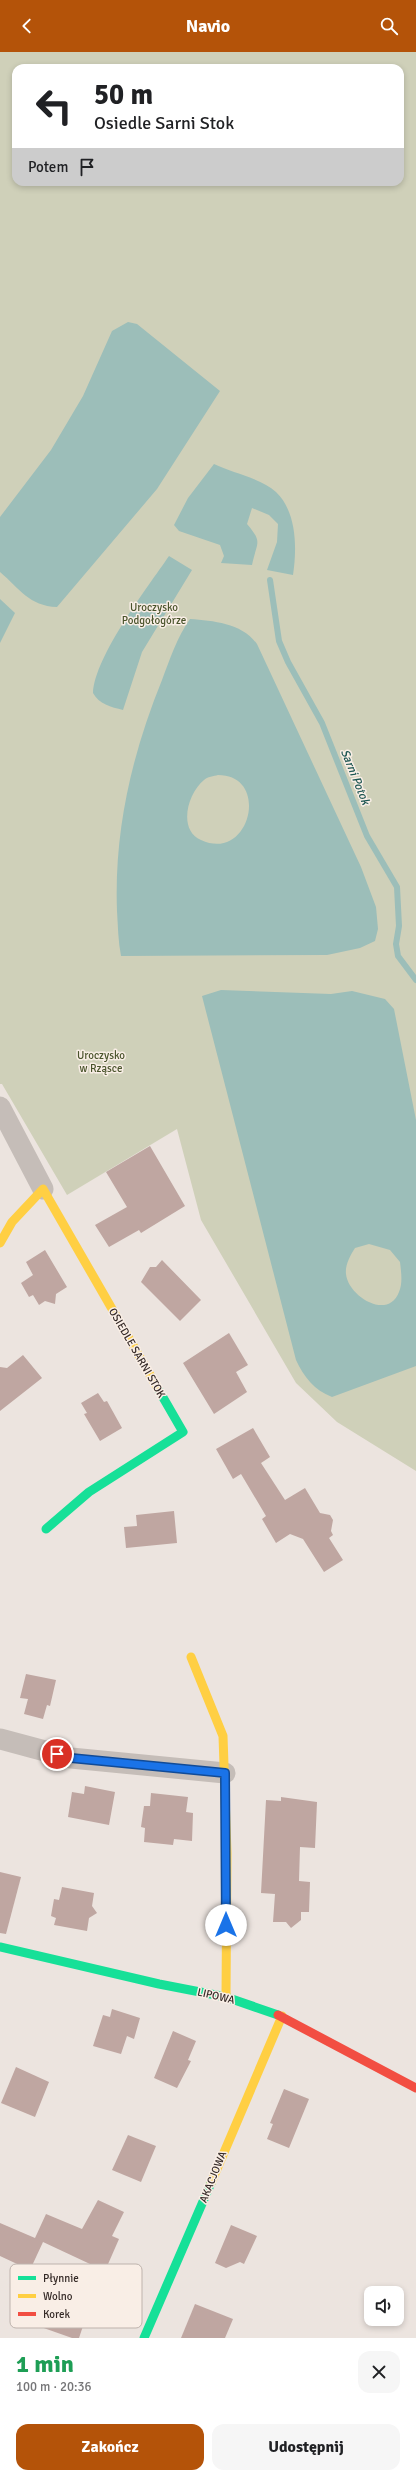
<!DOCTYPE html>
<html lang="pl">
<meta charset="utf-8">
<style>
:root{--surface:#fff;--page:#f6f6f6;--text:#202124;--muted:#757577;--accent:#b45309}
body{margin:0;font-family:Signika,sans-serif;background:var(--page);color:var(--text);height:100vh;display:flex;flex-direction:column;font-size:15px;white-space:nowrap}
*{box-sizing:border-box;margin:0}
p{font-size:13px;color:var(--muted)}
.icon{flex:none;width:22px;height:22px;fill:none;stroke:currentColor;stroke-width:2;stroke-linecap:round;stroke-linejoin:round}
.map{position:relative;height:2286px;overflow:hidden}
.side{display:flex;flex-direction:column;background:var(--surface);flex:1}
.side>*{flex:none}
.guide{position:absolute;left:12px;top:12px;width:392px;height:122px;border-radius:12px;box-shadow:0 2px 6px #0003;background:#fff;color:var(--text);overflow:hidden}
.controls{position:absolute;left:364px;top:2234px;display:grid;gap:8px}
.controls a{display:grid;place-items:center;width:40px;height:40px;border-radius:8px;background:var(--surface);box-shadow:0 2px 6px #0003;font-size:20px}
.pin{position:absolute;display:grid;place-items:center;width:34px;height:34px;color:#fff;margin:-17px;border:2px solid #fff;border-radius:50%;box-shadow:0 1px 4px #0007}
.me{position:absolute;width:44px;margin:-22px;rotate:0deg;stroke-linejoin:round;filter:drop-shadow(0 0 3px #0008)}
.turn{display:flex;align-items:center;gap:14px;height:84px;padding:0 16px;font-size:18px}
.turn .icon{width:52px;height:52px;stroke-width:2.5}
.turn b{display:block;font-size:28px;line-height:34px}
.then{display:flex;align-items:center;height:38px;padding:0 16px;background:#0003;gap:8px;font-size:15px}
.round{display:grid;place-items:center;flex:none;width:42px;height:42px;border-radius:12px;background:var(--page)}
.summary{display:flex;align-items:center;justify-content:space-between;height:68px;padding:0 16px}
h1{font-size:24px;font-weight:700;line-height:30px;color:#1e9e55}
.primary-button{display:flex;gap:8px;margin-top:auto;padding:8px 16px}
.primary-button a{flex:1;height:46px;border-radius:12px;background:var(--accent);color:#fff;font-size:16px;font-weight:700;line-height:46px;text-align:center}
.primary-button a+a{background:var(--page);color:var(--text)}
header{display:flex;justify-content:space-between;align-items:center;height:52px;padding:0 16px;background:var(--accent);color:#fff;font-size:18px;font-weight:700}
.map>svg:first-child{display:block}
</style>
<header><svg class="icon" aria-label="back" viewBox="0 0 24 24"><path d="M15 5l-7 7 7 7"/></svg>Navio<svg class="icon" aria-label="search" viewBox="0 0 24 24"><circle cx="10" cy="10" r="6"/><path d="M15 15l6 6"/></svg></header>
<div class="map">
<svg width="416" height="2286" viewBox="0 0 416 2286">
<rect width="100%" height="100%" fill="#ece4df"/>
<!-- green -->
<path fill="#cfd0b9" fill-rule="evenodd" d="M0,0H416V1419L337,1370L296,1331L201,1168L177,1077L67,1143L2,1032H0ZM16,16H400V130H16Z"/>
<!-- water -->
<g fill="#9cbeb9" fill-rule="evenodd">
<path d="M128,270L137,272L220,339L157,437L57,555C29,554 20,537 0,520V465L51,398L83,344L112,279Z"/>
<path d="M214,412C232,421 261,426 276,440C297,460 297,497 293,523L267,518L277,490L278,472L269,463L252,456L247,472C263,491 257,489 252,513L221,511L224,504L220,493L179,479L174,473L188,446Z"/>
<path d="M169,504L192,518L142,600L123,658C111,655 99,652 93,641C95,604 147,536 169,504Z"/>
<polygon points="0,547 15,561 0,591"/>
<path d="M190,567C214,569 242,571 257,592L361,815L376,855L378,877L375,889L360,896L327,903L121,904C118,889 118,874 117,859C114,778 132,702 162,628C170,607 177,585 190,567ZM218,723C271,723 250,811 201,788C178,778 187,742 204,728C207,725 214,724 218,723Z"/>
<path d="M221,938L331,942L352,939L385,947L394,957L416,1068V1314L332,1345C314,1338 304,1325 296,1308L202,944ZM369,1192L390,1198L400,1210C401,1219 403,1231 399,1240C388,1269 348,1244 346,1222C345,1213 350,1204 355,1196Z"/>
</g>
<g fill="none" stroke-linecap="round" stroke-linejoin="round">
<!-- stream -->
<polyline stroke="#9cbeb9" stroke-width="6" points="270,528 279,589 288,610 322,671 367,784 397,835 399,874 396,892 398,904 416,928"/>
</g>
<!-- building -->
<g fill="#bfa6a1">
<polygon points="150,1094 185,1154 141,1181 139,1178 109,1195 95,1173 127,1155 106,1120"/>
<polygon points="45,1198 67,1235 56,1242 55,1252 45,1249 39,1253 33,1243 29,1245 21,1231 33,1223 26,1210"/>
<polygon points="162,1208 201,1248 180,1269 141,1230 150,1215 156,1215"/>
<polygon points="229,1281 248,1313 236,1320 247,1340 214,1362 183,1311"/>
<polygon points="23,1303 42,1326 0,1359 0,1315 7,1316"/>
<polygon points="98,1341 104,1350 107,1349 122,1376 100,1389 84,1362 87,1361 81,1351"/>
<polygon points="253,1376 270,1405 261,1411 285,1448 305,1436 320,1461 330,1463 333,1468 331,1479 333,1483 329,1486 343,1508 324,1520 303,1487 290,1482 276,1491 262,1467 266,1464 241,1422 233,1427 216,1397"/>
<polygon points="174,1459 177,1491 126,1496 124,1475 137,1474 136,1463"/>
<polygon points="26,1622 56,1628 50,1654 47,1653 43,1667 24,1662 28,1647 20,1646"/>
<polygon points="85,1734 115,1740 109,1773 68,1765 72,1740 84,1742"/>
<polygon points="151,1741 188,1745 186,1760 193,1761 192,1789 174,1787 173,1793 144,1790 145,1776 141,1775 144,1754 150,1754"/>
<polygon points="281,1745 317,1750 315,1796 300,1795 299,1829 310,1830 309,1860 301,1860 301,1868 291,1876 286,1870 273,1870 275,1842 261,1841 266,1748 281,1749"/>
<polygon points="0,1820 21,1825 6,1882 0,1881"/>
<polygon points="62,1835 94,1841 92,1854 97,1861 89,1866 87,1879 54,1873 56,1866 51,1864 54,1847 59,1848"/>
<polygon points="112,1957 140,1966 134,1987 127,1984 121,2002 93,1994 103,1963 110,1965"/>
<polygon points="173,1979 196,1989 188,2008 191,2009 177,2036 154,2026"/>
<polygon points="16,2015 49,2030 35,2065 1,2051"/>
<polygon points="284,2037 309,2047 289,2096 267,2087 273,2072 270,2071"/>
<polygon points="128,2083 156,2094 141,2130 112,2118"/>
<polygon points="98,2148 124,2160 112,2184 119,2187 105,2219 43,2190 30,2218 0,2204 0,2171 35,2186 46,2162 82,2177"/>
<polygon points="231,2173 257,2184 244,2212 240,2210 226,2216 215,2211"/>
<polygon points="57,2245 89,2256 79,2286 72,2286 38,2274 18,2263 25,2248 52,2259"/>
<polygon points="195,2252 233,2267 225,2286 181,2286"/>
</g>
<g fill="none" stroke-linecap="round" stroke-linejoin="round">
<!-- street -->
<g stroke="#c5bdb8" stroke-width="21">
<polyline points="0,1055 43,1137"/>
<polyline points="0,1687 71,1706 225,1721"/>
</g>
<!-- fast -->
<g stroke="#16e098" stroke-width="9">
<polyline points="46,1477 89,1440 183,1380 157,1335"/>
<polyline points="0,1895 159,1932 226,1945 278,1963"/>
<polyline points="144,2286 211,2131"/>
</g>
<!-- slow -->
<g stroke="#ffcf43" stroke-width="9">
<polyline points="0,1191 12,1170 43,1137 157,1335"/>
<polyline points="191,1605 223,1684 227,1801 226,1945"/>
<polyline points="211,2131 282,1964"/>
</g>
<!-- jam -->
<polyline stroke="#f24e42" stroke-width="9" points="278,1963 416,2036"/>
</g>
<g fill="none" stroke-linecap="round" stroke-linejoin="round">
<defs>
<polyline id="route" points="57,1702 71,1706 225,1721 226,1873"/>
</defs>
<!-- route casing -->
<use href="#route" stroke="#114b97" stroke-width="10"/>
<!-- route -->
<use href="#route" stroke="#1a73e8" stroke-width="7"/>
</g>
<g text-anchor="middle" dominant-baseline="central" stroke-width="3" stroke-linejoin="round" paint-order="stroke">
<!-- park labels -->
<g font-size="11" fill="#49532b" stroke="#f9eee6">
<text x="154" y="555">Uroczysko<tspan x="154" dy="13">Podgołogórze</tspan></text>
<text x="101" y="1003">Uroczysko<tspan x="101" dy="13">w Rząsce</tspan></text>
</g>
<!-- street labels -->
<g font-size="11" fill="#352a27" stroke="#f9eee6">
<text transform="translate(137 1301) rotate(60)">OSIEDLE SARNI STOK</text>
<text transform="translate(216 1944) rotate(13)">LIPOWA</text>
<text transform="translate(213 2125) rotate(-68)">AKACJOWA</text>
</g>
<!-- water labels -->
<g font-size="12" font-style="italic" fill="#1d5652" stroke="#f9eee6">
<text transform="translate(355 725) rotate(68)">Sarni Potok</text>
</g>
</g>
<!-- legend -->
<rect x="10" y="2212" width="132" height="64" rx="6" fill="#f9eee6" stroke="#beb3ad" stroke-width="1"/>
<rect x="18" y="2224" width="18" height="4" fill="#16e098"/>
<rect x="18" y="2242" width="18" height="4" fill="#ffcf43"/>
<rect x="18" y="2260" width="18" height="4" fill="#f24e42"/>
<g font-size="11" fill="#352a27">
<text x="43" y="2230">Płynnie</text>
<text x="43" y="2248">Wolno</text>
<text x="43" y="2266">Korek</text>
</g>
</svg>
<div class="controls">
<a><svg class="icon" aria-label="sound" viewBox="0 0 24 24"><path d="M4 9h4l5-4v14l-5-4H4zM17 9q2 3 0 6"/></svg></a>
</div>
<div class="pin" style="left:57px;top:1702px;background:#d93025"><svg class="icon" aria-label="arrive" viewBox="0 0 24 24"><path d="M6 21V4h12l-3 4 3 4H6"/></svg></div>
<svg class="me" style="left:226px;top:1873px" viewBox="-20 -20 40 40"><circle r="19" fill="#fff"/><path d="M0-13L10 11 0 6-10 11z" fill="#1a73e8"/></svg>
<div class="guide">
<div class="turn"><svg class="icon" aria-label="left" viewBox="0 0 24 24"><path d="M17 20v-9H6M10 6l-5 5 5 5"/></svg><div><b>50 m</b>Osiedle Sarni Stok</div></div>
<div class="then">Potem<svg class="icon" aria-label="arrive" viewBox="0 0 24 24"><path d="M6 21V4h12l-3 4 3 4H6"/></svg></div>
</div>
</div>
<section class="side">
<div class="summary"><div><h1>1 min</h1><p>100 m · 20:36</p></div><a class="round"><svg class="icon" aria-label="close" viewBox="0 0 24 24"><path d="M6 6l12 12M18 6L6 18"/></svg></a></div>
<div class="primary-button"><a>Zakończ</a><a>Udostępnij</a></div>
</section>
